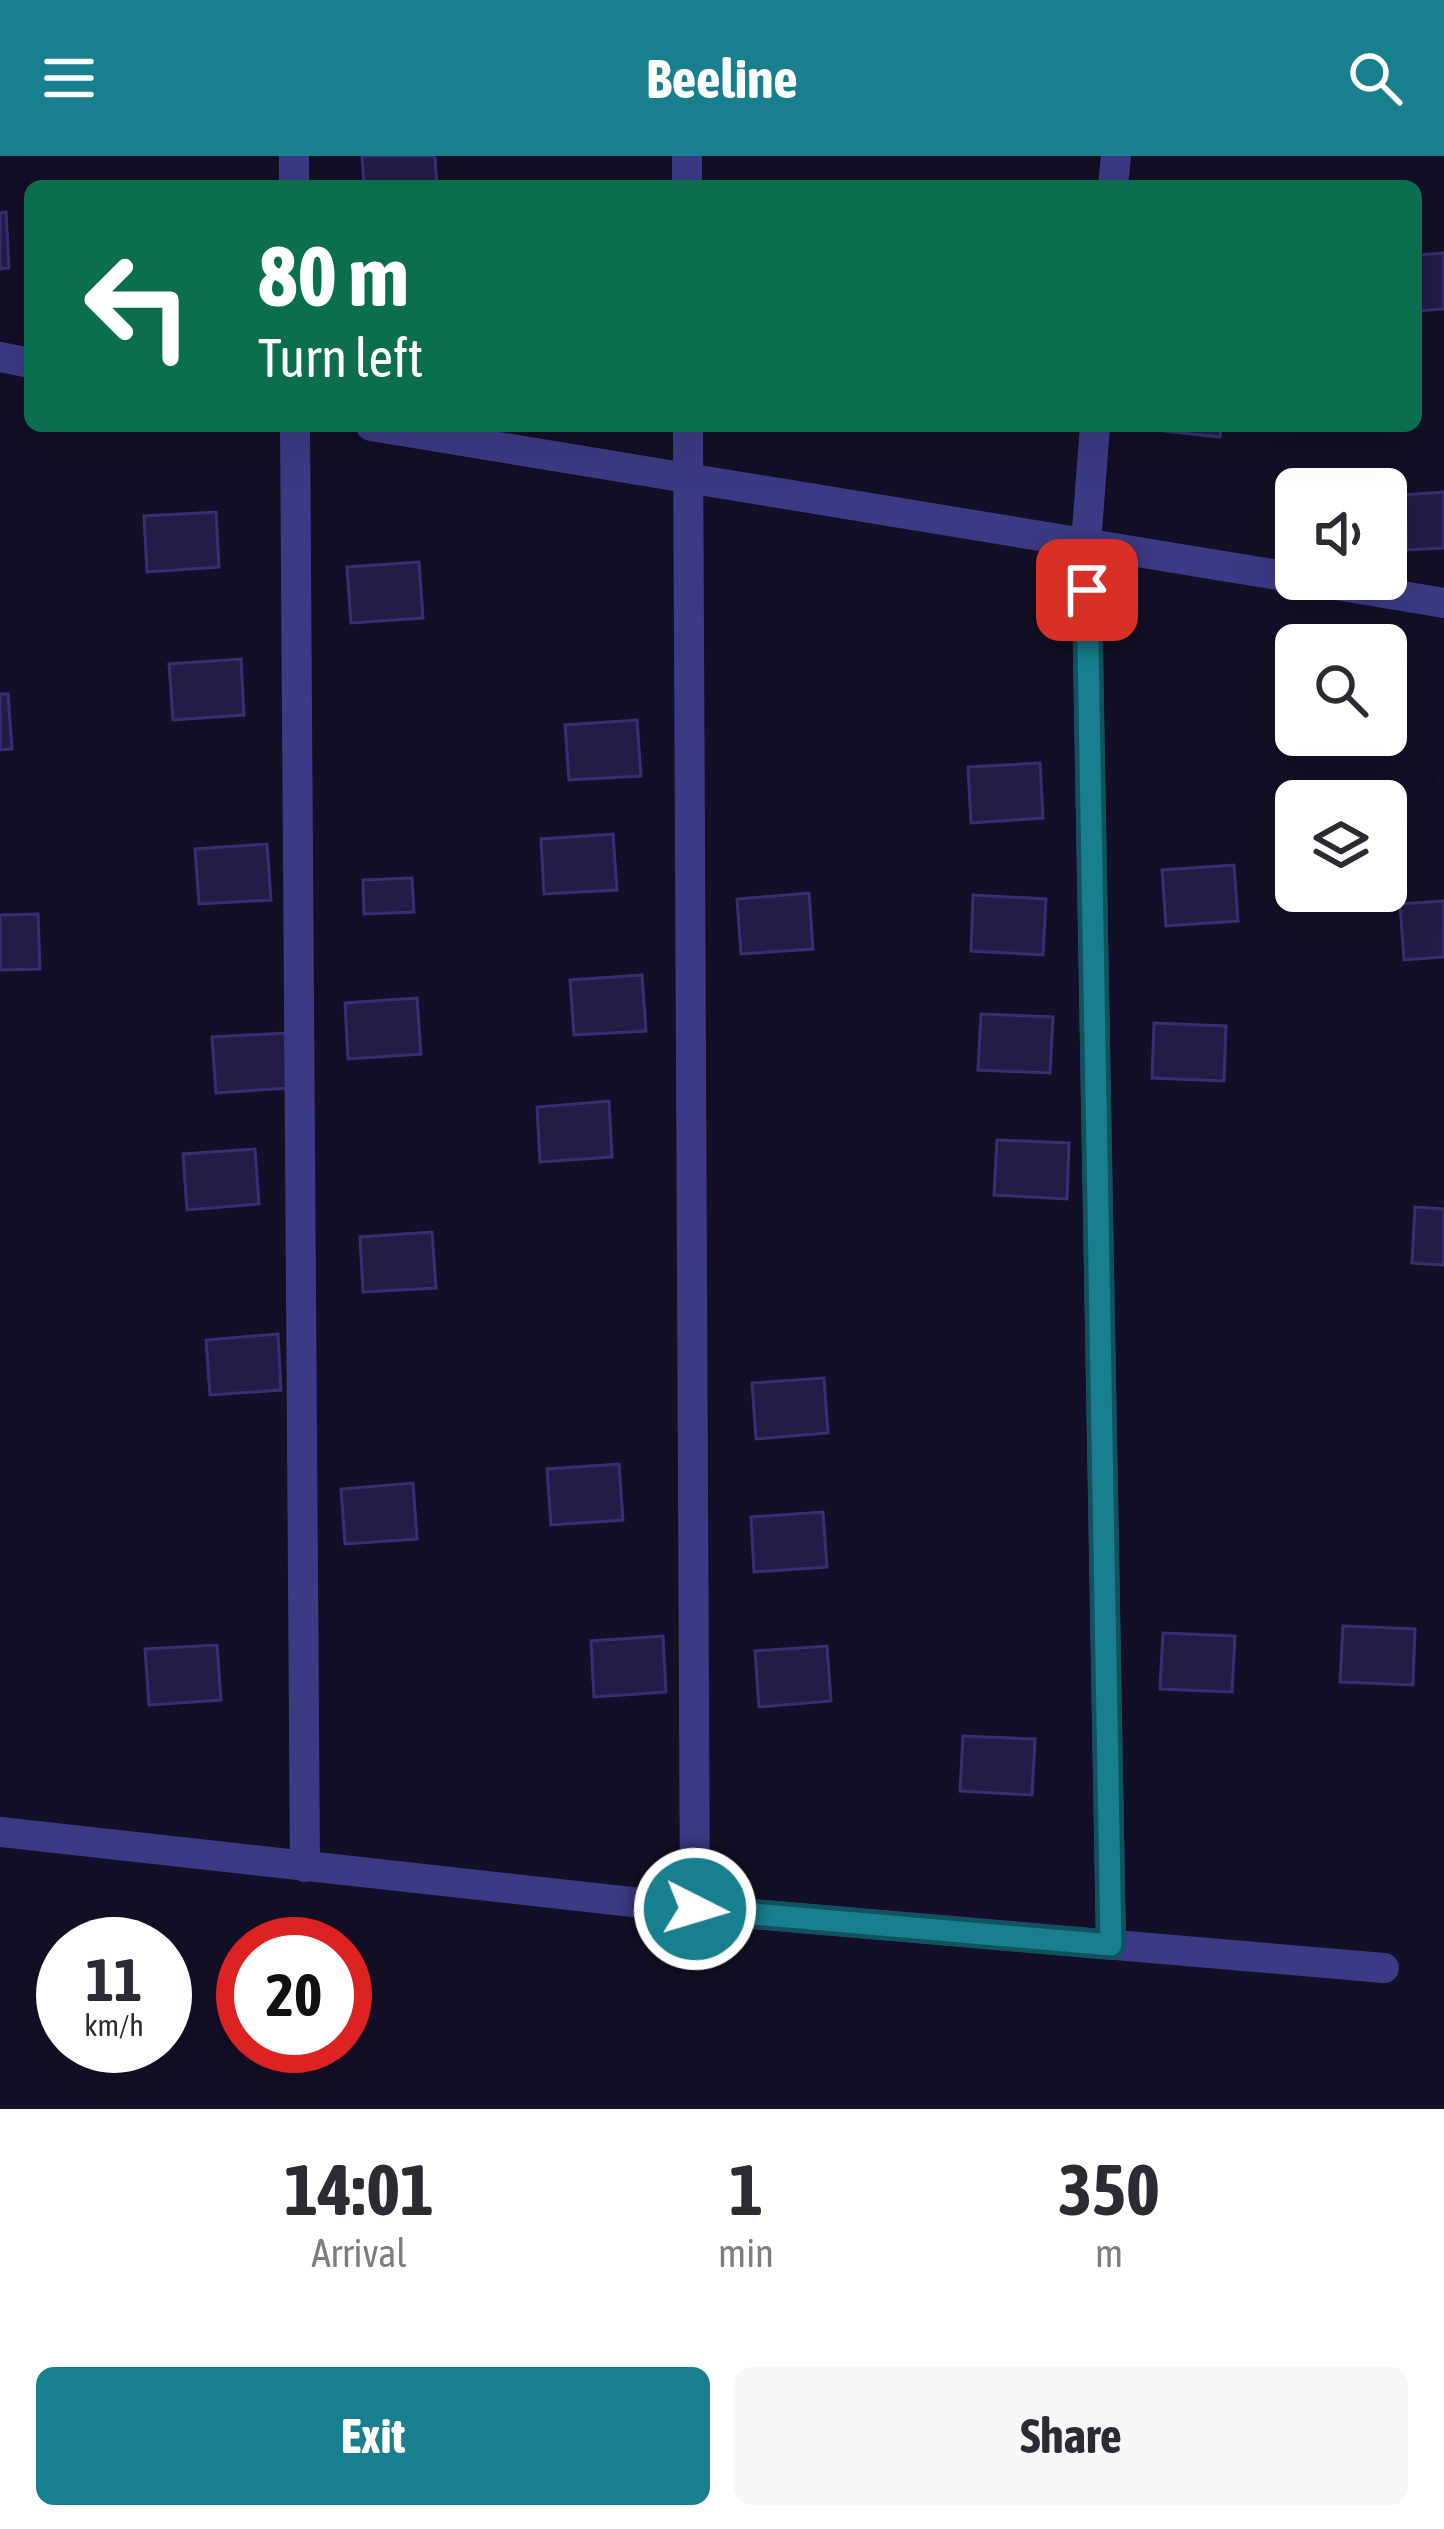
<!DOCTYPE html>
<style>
:root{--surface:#fff;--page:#f7f7f7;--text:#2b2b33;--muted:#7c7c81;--accent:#187f8f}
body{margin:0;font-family:"Asap Condensed",sans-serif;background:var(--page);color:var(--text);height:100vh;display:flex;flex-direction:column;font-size:45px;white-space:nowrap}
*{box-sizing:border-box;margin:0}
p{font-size:39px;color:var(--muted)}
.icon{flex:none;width:66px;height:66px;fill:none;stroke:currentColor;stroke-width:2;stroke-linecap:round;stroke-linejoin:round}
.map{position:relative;height:1953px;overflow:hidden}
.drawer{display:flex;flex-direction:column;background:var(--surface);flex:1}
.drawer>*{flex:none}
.guide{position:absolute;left:24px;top:24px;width:1398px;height:252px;border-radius:18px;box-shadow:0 12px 48px #0002;background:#0b6e4f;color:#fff;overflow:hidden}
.controls{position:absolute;left:1275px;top:312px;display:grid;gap:24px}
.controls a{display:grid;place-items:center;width:132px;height:132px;border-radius:18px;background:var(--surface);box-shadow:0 12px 48px #0002;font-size:60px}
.speed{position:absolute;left:36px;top:1761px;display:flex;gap:24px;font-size:60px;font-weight:700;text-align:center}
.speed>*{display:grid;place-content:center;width:156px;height:156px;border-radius:50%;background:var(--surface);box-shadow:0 12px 48px #0002;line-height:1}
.speed small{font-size:30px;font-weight:400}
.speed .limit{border:18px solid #d22;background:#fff;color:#111}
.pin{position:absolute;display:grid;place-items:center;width:102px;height:102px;color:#fff;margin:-51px;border-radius:24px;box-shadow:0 6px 18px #0006}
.me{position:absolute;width:132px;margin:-66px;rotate:95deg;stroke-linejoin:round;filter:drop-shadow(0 0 9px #0008)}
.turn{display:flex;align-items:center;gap:42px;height:252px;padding:0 36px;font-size:54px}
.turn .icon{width:156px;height:156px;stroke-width:2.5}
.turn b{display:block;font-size:84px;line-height:102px}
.eta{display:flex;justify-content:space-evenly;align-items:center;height:204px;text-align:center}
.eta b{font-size:72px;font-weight:700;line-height:84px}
.button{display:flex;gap:24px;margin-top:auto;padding:24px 36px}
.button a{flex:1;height:138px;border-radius:18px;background:var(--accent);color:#fff;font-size:48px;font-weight:700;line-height:138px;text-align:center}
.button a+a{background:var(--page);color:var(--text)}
header{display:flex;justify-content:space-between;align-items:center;height:156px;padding:0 36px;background:var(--accent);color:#fff;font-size:54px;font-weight:700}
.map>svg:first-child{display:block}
</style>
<header><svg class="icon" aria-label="menu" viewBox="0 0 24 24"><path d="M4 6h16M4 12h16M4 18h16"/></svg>Beeline<svg class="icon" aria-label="search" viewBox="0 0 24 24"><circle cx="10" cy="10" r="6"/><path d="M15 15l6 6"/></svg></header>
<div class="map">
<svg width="1444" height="1953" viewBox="0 0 1444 1953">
<rect width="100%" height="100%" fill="#130f26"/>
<!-- building -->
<g fill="#241b47" stroke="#3b2d73" stroke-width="3">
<polygon points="362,0 435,0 437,30 364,30"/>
<polygon points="6,56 9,112 0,113 0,57"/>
<polygon points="1444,97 1444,153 1416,155 1416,99"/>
<polygon points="1154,270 1221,270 1220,281 1154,274"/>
<polygon points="1444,336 1444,392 1407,394 1404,339"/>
<polygon points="216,356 219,411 147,416 144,360"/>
<polygon points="419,406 423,462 351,467 347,411"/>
<polygon points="241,503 244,559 173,564 169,508"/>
<polygon points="0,538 8,538 12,593 0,594"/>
<polygon points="637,564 641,620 569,624 565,569"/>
<polygon points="1040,607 1043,662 971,667 968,611"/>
<polygon points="613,678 617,734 544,738 541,683"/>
<polygon points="267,688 271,744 199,748 195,693"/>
<polygon points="1234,709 1238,765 1166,770 1162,714"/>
<polygon points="412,722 414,756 364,758 363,724"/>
<polygon points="809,737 813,793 741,798 737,743"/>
<polygon points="973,739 1046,743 1043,799 971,795"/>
<polygon points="1444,745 1444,801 1404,804 1400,748"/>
<polygon points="38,758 40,813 0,814 0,759"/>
<polygon points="642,819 646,875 574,879 570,824"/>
<polygon points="417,842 421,898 348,903 345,847"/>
<polygon points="981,858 1053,861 1050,917 978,914"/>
<polygon points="1154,867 1226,870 1224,925 1152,922"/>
<polygon points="285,877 288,932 216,937 212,881"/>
<polygon points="609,945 612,1001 540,1006 537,951"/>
<polygon points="997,984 1069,987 1067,1043 994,1039"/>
<polygon points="255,993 259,1048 187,1054 183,998"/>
<polygon points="1415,1051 1444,1053 1444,1109 1412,1107"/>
<polygon points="432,1076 436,1132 363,1136 360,1081"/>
<polygon points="278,1178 281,1234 210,1239 206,1184"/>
<polygon points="824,1222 828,1277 756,1283 752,1227"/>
<polygon points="619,1308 623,1364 551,1369 547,1313"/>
<polygon points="413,1327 417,1383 345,1388 341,1333"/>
<polygon points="823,1356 827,1411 754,1416 751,1361"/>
<polygon points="1343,1470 1415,1473 1413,1529 1340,1526"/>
<polygon points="1163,1477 1235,1480 1232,1536 1160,1533"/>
<polygon points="663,1480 666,1536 594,1541 591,1485"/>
<polygon points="217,1489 221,1544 149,1549 145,1493"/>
<polygon points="827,1490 831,1545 759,1551 755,1495"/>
<polygon points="963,1580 1035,1583 1032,1639 960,1635"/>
</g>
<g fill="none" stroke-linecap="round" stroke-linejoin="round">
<!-- minor -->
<g stroke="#3d3a85" stroke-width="30">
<polyline points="294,0 294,30"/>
<polyline points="687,0 687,30"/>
<polyline points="1113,30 1116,0"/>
<polyline points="0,201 30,207"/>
<polyline points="295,270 305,1711"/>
<polyline points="371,270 1296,422"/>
<polyline points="688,270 695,1753"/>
<polyline points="1095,270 1086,388 1111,1789"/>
<polyline points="1300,423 1444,447"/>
<polyline points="0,1676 695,1753 1384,1812"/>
</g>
</g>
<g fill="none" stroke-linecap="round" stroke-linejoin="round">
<defs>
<polyline id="route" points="695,1753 1111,1789 1087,434"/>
</defs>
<!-- route casing -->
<use href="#route" stroke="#10535d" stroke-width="30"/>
<!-- route -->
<use href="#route" stroke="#187f8f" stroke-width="21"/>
</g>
</svg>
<div class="controls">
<a><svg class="icon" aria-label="sound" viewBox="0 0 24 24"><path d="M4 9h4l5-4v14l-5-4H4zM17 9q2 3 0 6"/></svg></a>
<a><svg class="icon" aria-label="search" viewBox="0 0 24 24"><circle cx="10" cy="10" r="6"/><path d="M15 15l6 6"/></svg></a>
<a><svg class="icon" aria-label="layers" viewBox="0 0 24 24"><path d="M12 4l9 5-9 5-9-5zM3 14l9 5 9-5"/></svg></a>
</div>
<div class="speed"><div>11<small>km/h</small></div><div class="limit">20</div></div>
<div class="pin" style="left:1087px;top:434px;background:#d93025"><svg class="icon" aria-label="arrive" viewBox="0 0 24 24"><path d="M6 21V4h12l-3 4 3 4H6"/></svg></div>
<svg class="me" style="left:695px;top:1753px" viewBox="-20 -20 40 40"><circle r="17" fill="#187f8f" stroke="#fff" stroke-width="3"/><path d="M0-11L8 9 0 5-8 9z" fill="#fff"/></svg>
<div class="guide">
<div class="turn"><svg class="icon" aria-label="left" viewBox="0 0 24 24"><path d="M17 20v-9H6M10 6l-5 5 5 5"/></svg><div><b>80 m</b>Turn left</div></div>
</div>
</div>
<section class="drawer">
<div class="eta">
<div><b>14:01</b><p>Arrival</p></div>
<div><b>1</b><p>min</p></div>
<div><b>350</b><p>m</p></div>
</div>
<div class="button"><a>Exit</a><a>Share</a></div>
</section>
